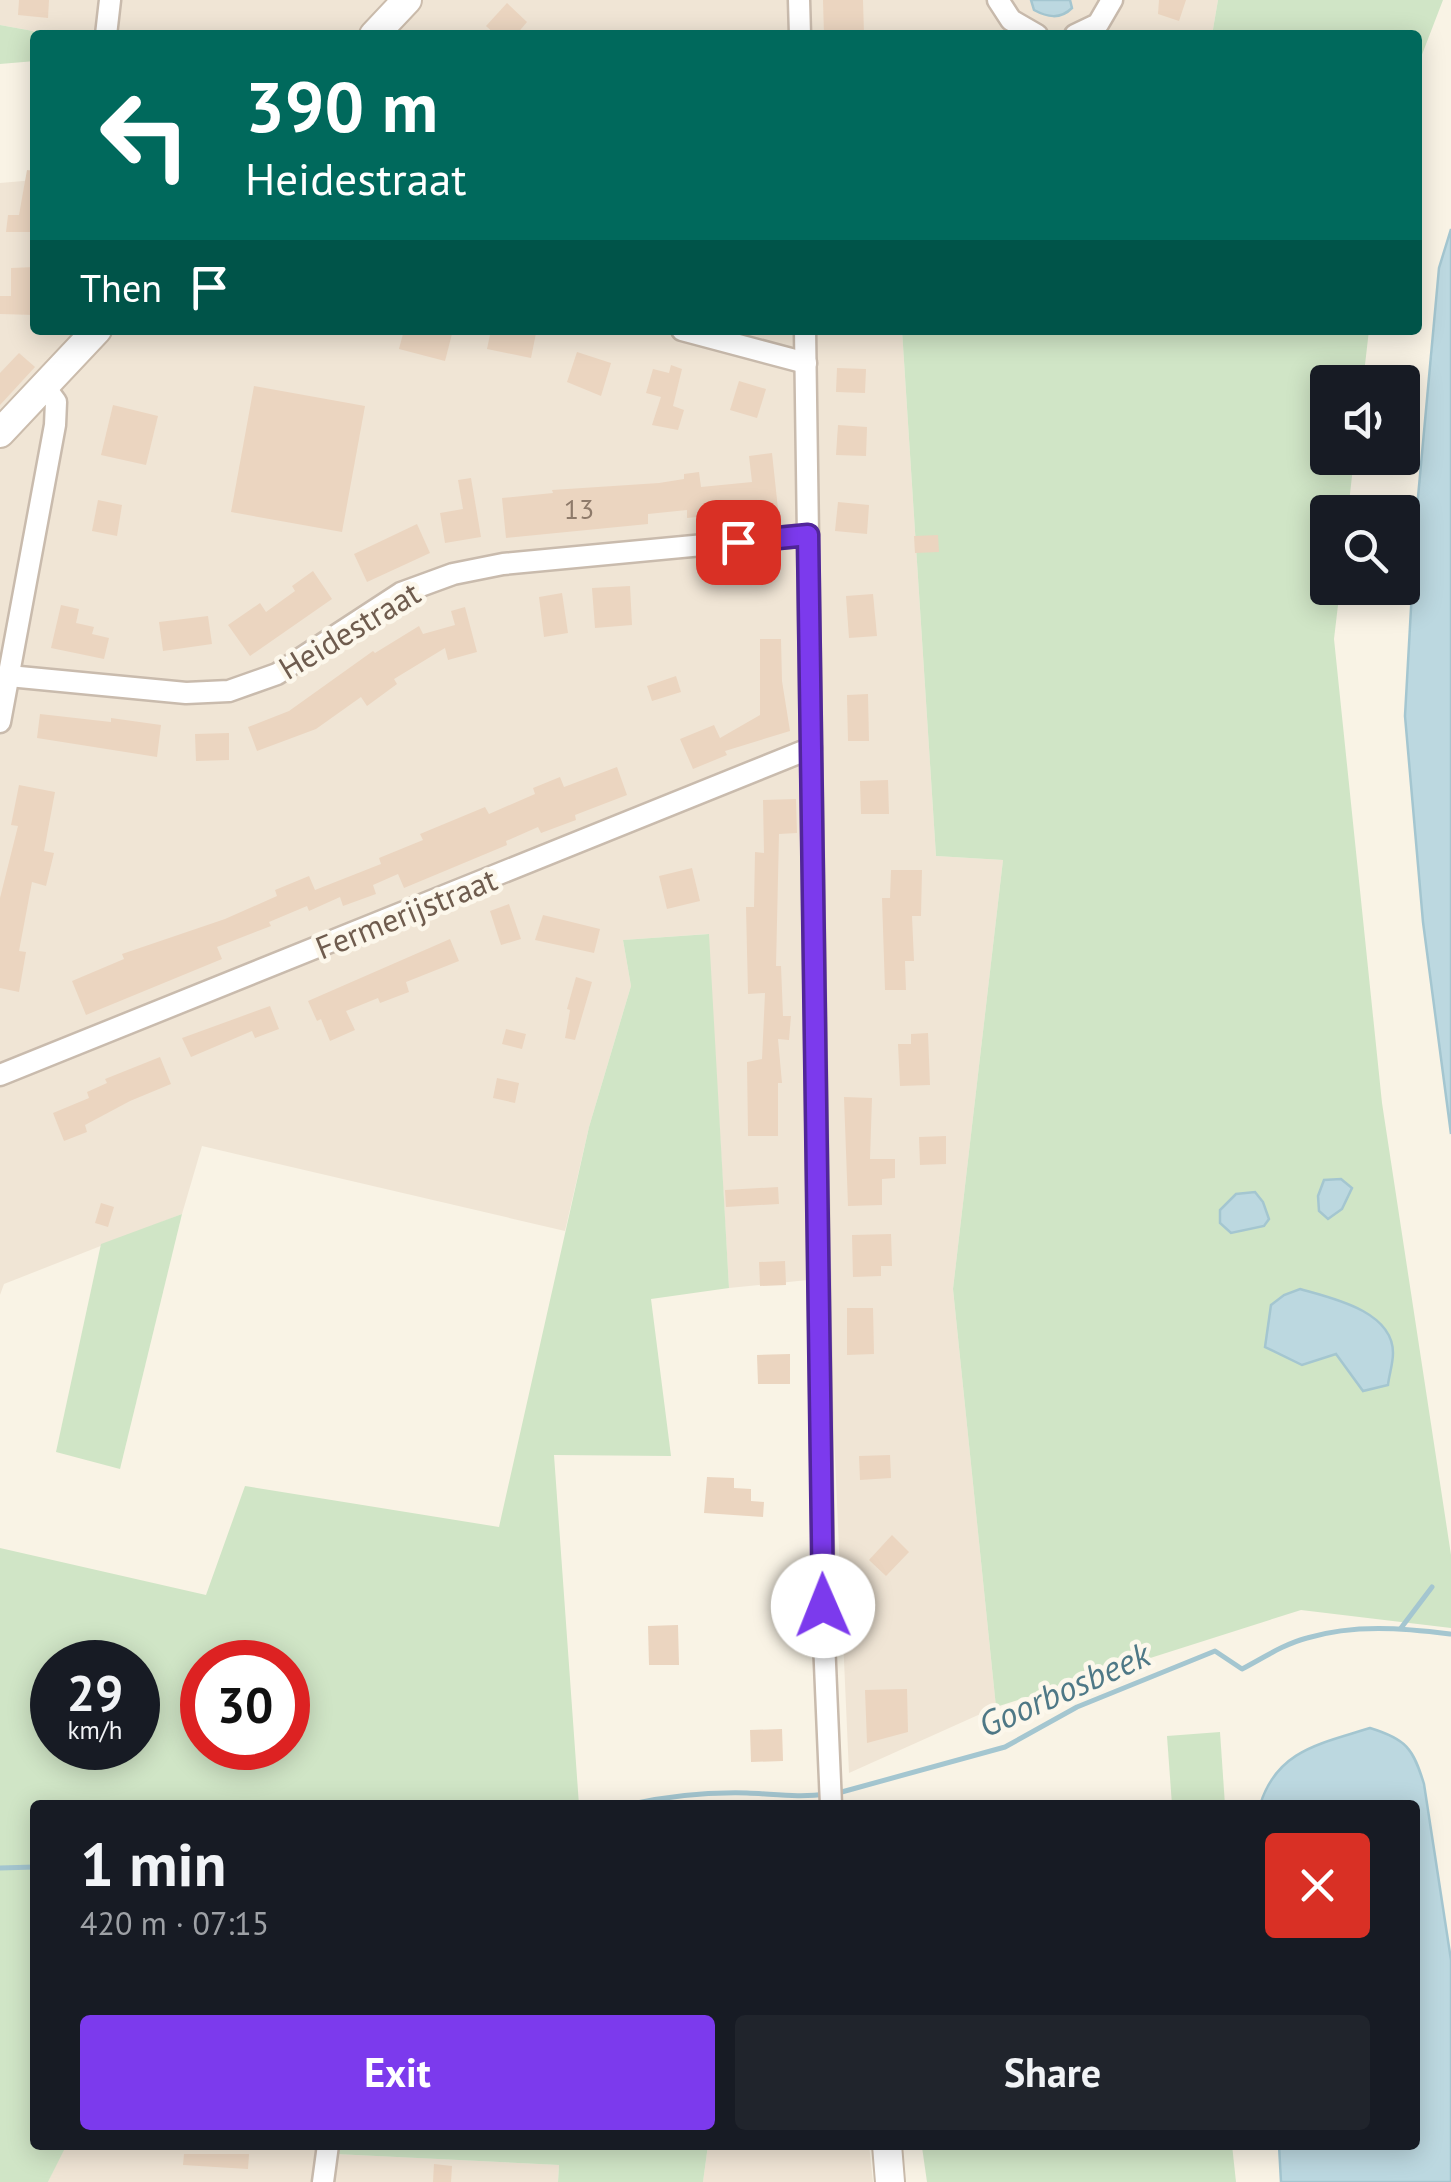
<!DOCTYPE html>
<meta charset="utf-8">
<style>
:root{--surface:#171b24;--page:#20242c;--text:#f1f3f6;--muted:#9ea1a6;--accent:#7c3aed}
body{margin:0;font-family:"PT Sans",sans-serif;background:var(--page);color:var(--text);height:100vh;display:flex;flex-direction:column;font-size:38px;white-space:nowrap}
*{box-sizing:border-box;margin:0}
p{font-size:32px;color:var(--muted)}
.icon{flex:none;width:55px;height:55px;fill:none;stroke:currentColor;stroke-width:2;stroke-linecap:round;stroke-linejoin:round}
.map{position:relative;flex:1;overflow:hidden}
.sheet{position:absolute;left:30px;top:1800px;width:1390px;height:350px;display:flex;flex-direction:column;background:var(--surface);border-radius:10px;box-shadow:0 5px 25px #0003}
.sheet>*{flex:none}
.top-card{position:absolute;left:30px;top:30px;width:1392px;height:305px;border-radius:10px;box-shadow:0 5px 25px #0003;background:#00695c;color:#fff;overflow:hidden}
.buttons{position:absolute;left:1310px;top:365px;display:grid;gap:20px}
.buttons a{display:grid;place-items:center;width:110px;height:110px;border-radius:10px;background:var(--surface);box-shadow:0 5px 25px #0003;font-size:50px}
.speed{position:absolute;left:30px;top:1640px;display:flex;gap:20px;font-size:50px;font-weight:700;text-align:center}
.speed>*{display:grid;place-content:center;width:130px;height:130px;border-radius:50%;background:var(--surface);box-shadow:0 5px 25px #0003;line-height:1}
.speed small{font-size:25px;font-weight:400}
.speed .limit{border:15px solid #d22;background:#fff;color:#111}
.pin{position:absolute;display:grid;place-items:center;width:85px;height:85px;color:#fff;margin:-42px;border-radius:20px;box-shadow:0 5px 15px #0006}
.me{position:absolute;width:110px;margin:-55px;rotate:359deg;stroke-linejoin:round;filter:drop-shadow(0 0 8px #0008)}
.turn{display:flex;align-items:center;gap:35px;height:210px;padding:0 50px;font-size:45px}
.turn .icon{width:130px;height:130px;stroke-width:2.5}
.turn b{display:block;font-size:70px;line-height:85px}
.then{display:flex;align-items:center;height:95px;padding:0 50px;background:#0003;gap:20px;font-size:38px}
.round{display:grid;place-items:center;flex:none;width:105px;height:105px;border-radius:10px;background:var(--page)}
.summary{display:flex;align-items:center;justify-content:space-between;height:170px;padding:0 50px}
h1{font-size:60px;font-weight:700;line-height:75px}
.action{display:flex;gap:20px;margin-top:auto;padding:20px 50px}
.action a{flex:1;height:115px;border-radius:10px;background:var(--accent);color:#fff;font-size:40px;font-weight:700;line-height:115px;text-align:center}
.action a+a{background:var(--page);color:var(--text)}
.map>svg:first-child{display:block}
</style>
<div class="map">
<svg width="1451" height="2182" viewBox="0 0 1451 2182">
<rect width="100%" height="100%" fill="#f9f3e5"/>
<!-- residential -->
<g fill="#f0e5d5">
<polygon points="0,0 1218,0 1212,35 36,35 33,31 0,25"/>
<polygon points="35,180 35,330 902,330 936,856 1003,860 953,1289 996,1707 849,1773 827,1278 729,1288 708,934 623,940 631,986 589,1127 565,1231 202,1146 182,1214 4,1284 0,1295 0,183"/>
<polygon points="65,2145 336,2145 335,2154 559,2165 558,2182 48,2182"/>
<polygon points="708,2145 869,2145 873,2182 703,2182"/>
</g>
<!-- green -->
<g fill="#d0e5c6" fill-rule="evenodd">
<polygon points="1218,0 1443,0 1418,65 1418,35 1212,35"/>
<polygon points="0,25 33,31 36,35 35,61 0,64"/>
<polygon points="902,330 1369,330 1363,382 1328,382 1328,458 1354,458 1348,512 1328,512 1328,588 1340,588 1334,639 1382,1103 1451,1555 1451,1628 1301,1610 996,1707 953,1289 1003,860 936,856"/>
<path d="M709,934L729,1288L651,1299L671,1456L554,1455L579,1805H35V2145H65L64,2150L48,2182H0V1548L206,1595L245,1486L499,1527L589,1127L631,986L623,940ZM138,1662V1748H52V1662ZM288,1662V1748H202V1662Z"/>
<polygon points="182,1214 120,1469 56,1452 101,1244"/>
<polygon points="1220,1732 1225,1805 1172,1805 1167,1736"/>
<polygon points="336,2145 708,2145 703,2182 558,2182 559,2165 335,2154"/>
<polygon points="934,2145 1232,2145 1236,2182 927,2182 922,2147"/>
</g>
<!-- water -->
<g fill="#bcd8e0" stroke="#a4c6d0" stroke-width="2.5">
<path d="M1031,0H1070L1072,8C1060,20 1047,17 1034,10Z"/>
<polygon points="1451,229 1451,1134 1423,922 1405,716 1416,519 1439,268"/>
<polygon points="1341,1179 1352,1188 1342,1209 1328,1219 1319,1211 1318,1196 1324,1180"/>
<polygon points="1255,1192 1263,1202 1269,1219 1264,1226 1231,1233 1220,1223 1220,1210 1236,1194"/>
<path d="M1300,1289C1332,1298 1393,1311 1393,1353C1393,1364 1389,1375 1388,1385L1363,1391L1336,1354L1302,1365L1265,1347L1271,1305L1284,1295Z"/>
<path d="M1370,1728C1406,1739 1413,1748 1424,1784L1451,1960V2182H1281L1279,2145H1415V1805H1260C1277,1750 1320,1744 1370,1728Z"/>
</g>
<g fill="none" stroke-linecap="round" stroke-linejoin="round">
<!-- stream -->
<g stroke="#a4c6d0" stroke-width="5">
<polyline points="1401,1628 1432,1587"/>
<path d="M838,1793L1005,1747L1077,1707L1215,1651L1242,1669C1263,1658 1284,1644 1307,1638C1354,1624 1403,1628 1450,1634"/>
<path d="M627,1805C667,1796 705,1792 747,1793C774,1794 799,1798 827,1794"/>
<polyline points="0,1868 35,1867"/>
</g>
</g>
<!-- building -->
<g fill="#ebd5c0">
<polygon points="19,0 49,0 48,18 18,15"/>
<polygon points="823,0 863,0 864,35 824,35"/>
<polygon points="1159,0 1186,0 1179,21 1158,14"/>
<polygon points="507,3 527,22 516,35 496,35 486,26"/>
<polygon points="27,170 35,171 35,232 6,232 8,215 19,215"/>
<polygon points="35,267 35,315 0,314 0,296 11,296 11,268"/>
<polygon points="404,330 453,330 445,361 399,349"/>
<polygon points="491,330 536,333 531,358 487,349"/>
<polygon points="577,352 611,363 601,396 567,382"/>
<polygon points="19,353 35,367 0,405 0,373"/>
<polygon points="671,365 682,369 673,406 684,410 678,430 652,425 661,397 646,393 653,369 669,373"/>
<polygon points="837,368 866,369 865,393 836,392"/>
<polygon points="739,381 766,389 757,418 730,410"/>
<polygon points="254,386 365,406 342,532 231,512"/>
<polygon points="113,405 158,416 146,465 101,455"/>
<polygon points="838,425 867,427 866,456 836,455"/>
<polygon points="772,453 778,509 687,518 687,510 648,514 648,524 506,538 502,498 553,493 552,490 659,483 684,479 684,474 699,472 701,487 752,482 749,456"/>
<polygon points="471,478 481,537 445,543 440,513 463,509 458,480"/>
<polygon points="98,500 122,505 117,536 92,531"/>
<polygon points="838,502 869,505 867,534 835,531"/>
<polygon points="417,524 430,553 367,582 354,554"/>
<polygon points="938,535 939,552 915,553 914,536"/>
<polygon points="313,571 332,599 250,656 228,625 260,603 266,612 295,591 292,586"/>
<polygon points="630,586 632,625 595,628 592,588"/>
<polygon points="562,593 568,633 544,637 539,597"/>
<polygon points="873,594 877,636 849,638 846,596"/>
<polygon points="61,605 79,609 76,623 94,627 92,634 109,638 104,659 51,648"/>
<polygon points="465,607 477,652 448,660 445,648 394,679 397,684 367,706 361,697 316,729 257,751 248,727 289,711 373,651 375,653 419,626 423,634 455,625 451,611"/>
<polygon points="208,616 212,644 163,651 159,622"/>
<polygon points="760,639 781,639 782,681 790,731 725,751 727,755 693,769 680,739 714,725 720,738 760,715"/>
<polygon points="676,676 681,692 652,701 647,686"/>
<polygon points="868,694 869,741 848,741 847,695"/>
<polygon points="40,714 111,722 111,718 161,725 157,757 37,738"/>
<polygon points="229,733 229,760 196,761 195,734"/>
<polygon points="617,767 627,795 575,815 576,820 541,833 538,827 506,841 507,845 404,888 398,874 373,885 376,894 343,906 340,897 309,911 307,906 269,922 271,926 217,947 222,959 86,1015 72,981 124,959 122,954 225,919 277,896 275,890 309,876 315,890 381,864 379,858 423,840 420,834 485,807 489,814 535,794 533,788 560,777 564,787"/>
<polygon points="888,780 889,814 861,814 860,781"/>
<polygon points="19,785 55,792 44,851 54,853 46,886 32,882 19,951 26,952 19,992 0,988 0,898 18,826 11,825"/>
<polygon points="796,799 797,833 779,834 776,966 781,966 783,1016 791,1016 789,1040 778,1039 782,1083 778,1083 778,1136 748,1136 747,1062 762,1059 765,993 748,994 746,907 754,907 755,852 764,853 763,800"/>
<polygon points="692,868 700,901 667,909 659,876"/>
<polygon points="891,870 922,870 921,916 912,916 914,961 905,961 906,990 885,990 882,898 890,898"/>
<polygon points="509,904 521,939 501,945 490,911"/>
<polygon points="543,915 600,929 594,953 535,940"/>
<polygon points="450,939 459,961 406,982 409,992 380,1003 378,998 346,1011 355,1030 330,1041 321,1019 317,1021 308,1001"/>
<polygon points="576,977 592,982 575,1040 565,1038 570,1010 567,1009"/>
<polygon points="270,1006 279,1029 255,1038 252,1031 191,1057 182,1038"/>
<polygon points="506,1029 526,1034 522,1049 502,1044"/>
<polygon points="928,1033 930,1085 900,1086 898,1044 911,1044 911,1034"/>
<polygon points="160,1057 171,1084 130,1101 85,1125 87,1132 64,1141 53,1113 89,1098 87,1092 107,1083 105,1079"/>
<polygon points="497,1078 519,1083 515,1103 493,1098"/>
<polygon points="844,1097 872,1098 870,1159 895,1159 895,1178 882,1179 882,1205 848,1206"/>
<polygon points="946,1136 946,1164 920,1165 919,1137"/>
<polygon points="778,1187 779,1204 726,1207 725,1190"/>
<polygon points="101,1203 114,1207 108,1227 95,1223"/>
<polygon points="891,1234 892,1266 881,1266 881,1276 853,1277 852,1235"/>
<polygon points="785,1261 786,1285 760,1286 759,1262"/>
<polygon points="847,1308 873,1308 874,1354 847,1355"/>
<polygon points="790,1354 790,1384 758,1384 757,1355"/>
<polygon points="890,1455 891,1478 860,1480 859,1456"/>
<polygon points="707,1477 734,1478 734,1488 751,1489 751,1501 764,1502 763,1517 704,1513"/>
<polygon points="892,1535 909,1552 886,1576 869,1560"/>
<polygon points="678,1625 679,1665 649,1665 648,1626"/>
<polygon points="907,1689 908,1732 867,1743 865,1690"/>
<polygon points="782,1729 783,1761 751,1762 750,1730"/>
<polygon points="184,2154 249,2154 248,2169 183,2165"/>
<polygon points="434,2164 452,2166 451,2182 433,2182"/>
</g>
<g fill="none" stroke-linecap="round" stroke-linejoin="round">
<defs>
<g id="street">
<polyline points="799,0 800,35"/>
<polyline points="998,0 1011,20 1037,35"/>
<polyline points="106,35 110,0"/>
<polyline points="1075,35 1098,24 1112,0"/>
<polyline points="682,330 806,363"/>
<polyline points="805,330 824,1641 831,1805"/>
<polyline points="9,676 186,693 229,691 277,674 401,593 453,574 503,564 808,535"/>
<polyline points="0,722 55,425 56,402 45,387"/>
<polyline points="0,1075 811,748"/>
<polyline points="323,2182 328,2145"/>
</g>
<g id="secondary">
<polyline points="374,35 407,0"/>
<polyline points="0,433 97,330"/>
<polyline points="887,2145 890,2182"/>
</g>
</defs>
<!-- street casing -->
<use href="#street" stroke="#c9bbad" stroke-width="25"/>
<!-- secondary casing -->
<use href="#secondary" stroke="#cbbcac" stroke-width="32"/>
<!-- street -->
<use href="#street" stroke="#fff" stroke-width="20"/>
<!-- secondary -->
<use href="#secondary" stroke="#fff" stroke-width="28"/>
</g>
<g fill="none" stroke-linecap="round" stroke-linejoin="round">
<defs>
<polyline id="route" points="738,542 808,535 823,1606"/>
</defs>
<!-- route casing -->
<use href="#route" stroke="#51269a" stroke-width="25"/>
<!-- route -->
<use href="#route" stroke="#7c3aed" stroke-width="18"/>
</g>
<g text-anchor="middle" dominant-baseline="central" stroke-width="9" stroke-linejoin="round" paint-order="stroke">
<!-- number labels -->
<g font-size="28" fill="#8e7a6a">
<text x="579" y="508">13</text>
</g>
<!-- street labels -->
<g font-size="32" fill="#6f5c4e" stroke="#fcf7eb">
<text transform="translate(349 630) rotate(-31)">Heidestraat</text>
<text transform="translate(406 913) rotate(-22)">Fermerijstraat</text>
</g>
<!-- water labels -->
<g font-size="35" font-style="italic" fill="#4e7886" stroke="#fcf7eb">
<text transform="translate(1064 1689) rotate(-24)">Goorbosbeek</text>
</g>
</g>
</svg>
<div class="buttons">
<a><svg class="icon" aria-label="sound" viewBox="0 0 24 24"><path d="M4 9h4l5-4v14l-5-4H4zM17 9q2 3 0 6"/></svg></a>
<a><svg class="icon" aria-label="search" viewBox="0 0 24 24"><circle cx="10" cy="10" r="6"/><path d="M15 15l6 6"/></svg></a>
</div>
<div class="speed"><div>29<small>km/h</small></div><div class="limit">30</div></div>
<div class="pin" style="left:738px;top:542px;background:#d93025"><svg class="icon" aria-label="arrive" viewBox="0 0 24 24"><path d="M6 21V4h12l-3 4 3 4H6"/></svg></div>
<svg class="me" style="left:823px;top:1606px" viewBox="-20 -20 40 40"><circle r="19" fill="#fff"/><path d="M0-13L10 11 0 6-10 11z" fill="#7c3aed"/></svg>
<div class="top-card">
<div class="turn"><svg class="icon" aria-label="left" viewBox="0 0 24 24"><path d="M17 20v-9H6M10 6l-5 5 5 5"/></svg><div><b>390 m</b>Heidestraat</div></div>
<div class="then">Then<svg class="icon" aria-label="arrive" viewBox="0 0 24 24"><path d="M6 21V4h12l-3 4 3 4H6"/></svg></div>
</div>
<section class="sheet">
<div class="summary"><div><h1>1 min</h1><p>420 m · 07:15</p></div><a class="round" style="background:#d93025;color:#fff"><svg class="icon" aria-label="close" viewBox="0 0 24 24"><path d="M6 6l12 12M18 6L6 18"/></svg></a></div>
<div class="action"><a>Exit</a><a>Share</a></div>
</section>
</div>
